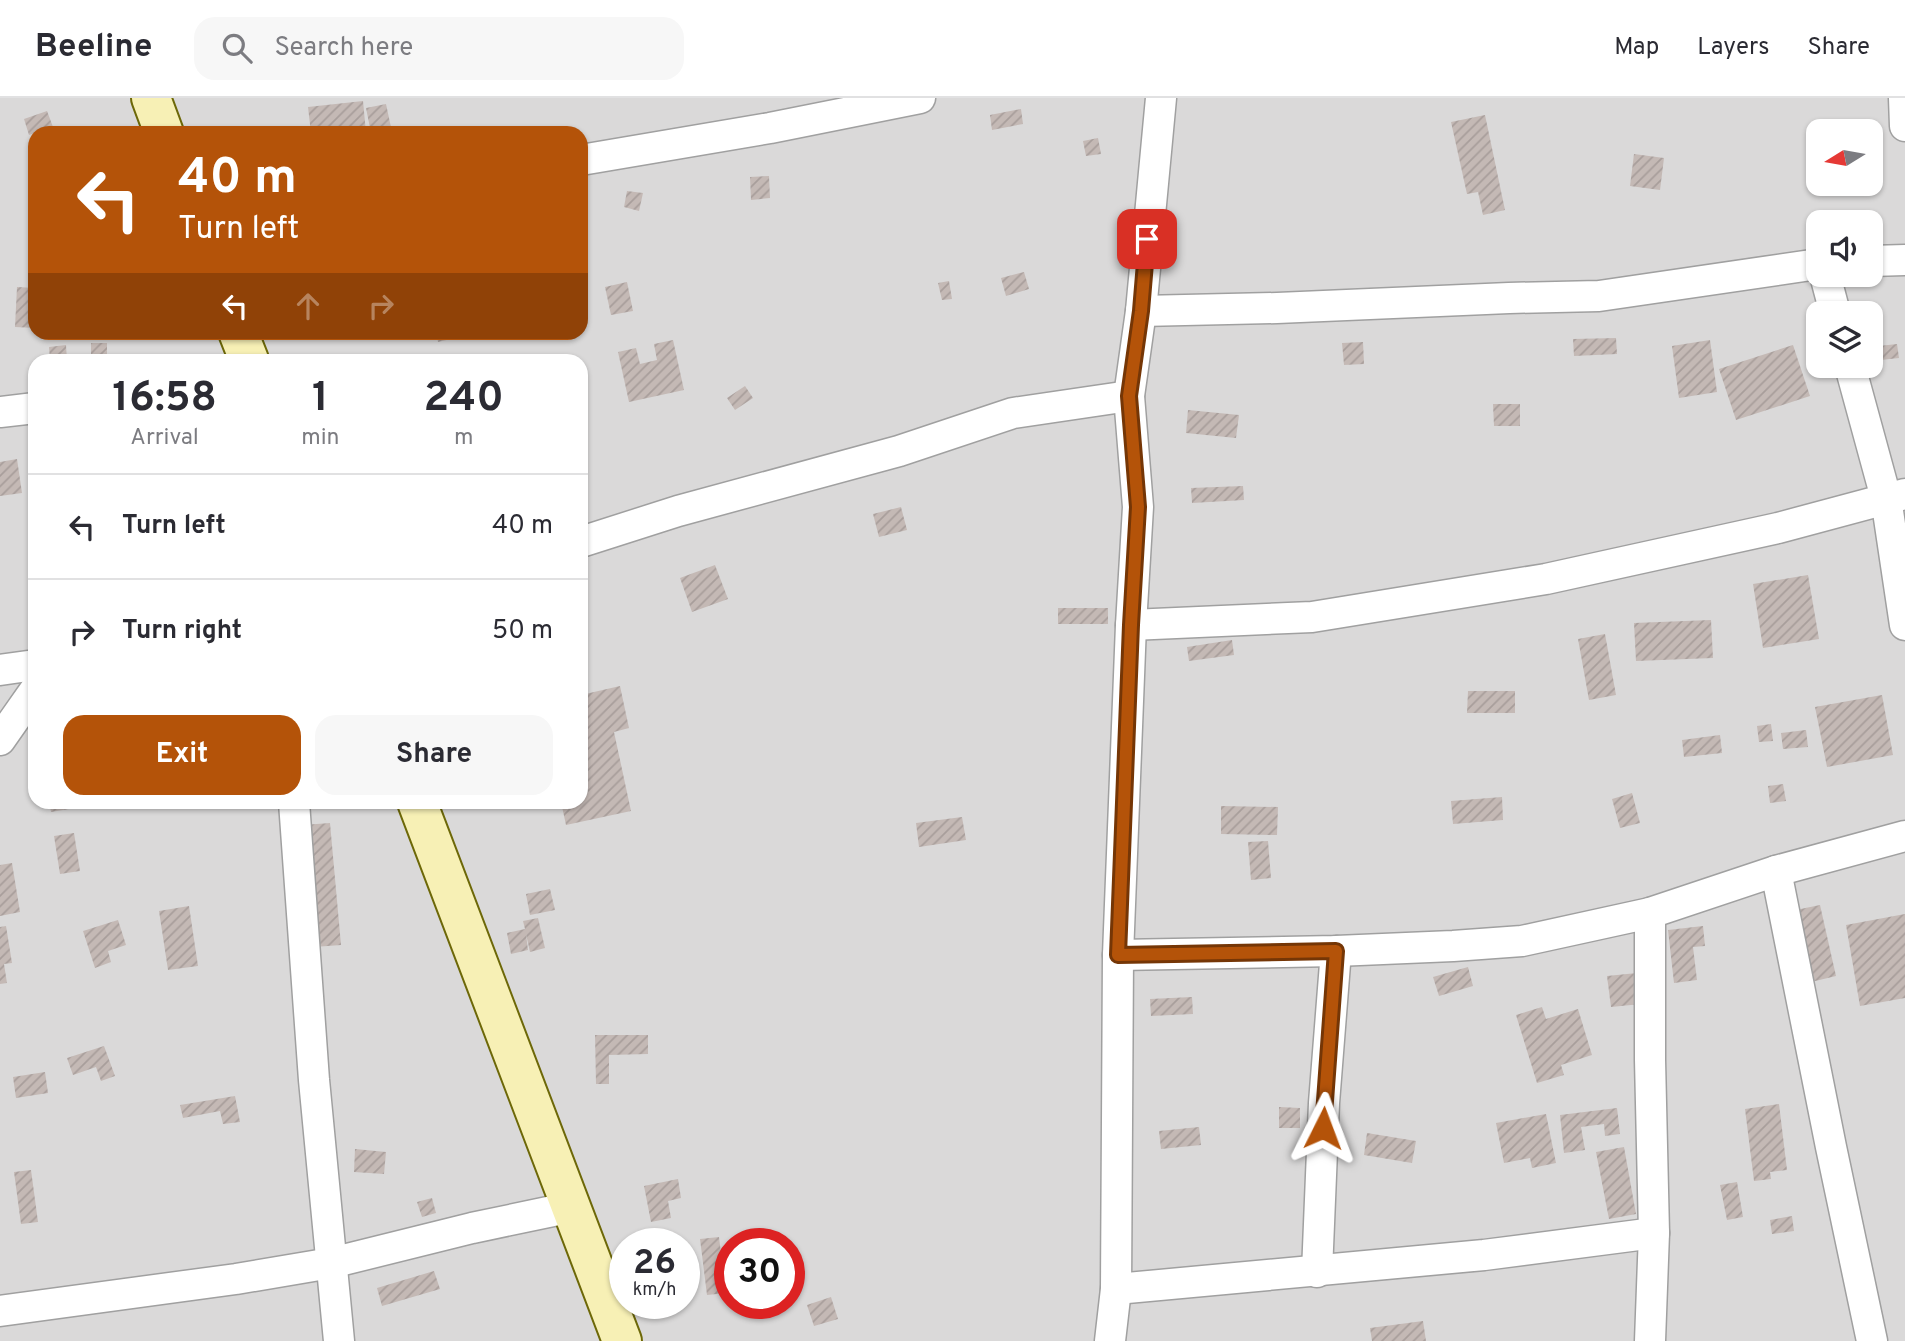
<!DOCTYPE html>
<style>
:root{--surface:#fff;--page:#f7f7f7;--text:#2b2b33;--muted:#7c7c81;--line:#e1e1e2;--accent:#b45309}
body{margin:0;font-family:Overpass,sans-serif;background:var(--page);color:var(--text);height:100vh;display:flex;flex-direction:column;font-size:26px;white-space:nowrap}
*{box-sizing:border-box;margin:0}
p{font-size:23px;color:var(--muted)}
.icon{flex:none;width:38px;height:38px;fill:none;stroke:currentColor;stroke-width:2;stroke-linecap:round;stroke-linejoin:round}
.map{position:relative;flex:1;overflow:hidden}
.drawer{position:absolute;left:28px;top:256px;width:560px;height:455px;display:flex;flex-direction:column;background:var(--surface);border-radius:21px;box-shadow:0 2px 5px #0004}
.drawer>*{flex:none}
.banner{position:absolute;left:28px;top:28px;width:560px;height:214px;border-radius:21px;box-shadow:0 2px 5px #0004;background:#b45309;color:#fff;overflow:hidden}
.needle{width:46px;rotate:259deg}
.tools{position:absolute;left:1806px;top:21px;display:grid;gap:14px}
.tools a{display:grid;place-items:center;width:77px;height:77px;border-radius:14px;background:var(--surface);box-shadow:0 2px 5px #0004;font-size:35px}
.speed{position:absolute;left:609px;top:1130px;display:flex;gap:14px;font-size:35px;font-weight:700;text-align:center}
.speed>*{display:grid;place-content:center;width:91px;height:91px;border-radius:50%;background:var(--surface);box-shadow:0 2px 5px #0004;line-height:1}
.speed small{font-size:18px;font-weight:400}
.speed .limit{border:10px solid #d22;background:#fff;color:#111}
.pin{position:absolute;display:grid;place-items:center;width:60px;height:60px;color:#fff;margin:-30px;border-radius:14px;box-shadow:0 4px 10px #0006}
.me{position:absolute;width:77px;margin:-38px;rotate:3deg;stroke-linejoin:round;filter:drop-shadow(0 0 5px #0008)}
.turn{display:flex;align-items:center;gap:24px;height:147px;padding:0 35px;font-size:32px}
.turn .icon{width:91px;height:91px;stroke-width:2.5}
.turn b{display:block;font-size:49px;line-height:60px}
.lanes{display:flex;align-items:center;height:66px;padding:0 35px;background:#0003;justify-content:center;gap:35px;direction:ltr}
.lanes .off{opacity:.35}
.eta{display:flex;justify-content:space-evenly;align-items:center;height:119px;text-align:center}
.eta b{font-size:42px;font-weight:700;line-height:49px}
.cta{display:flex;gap:14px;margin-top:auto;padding:14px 35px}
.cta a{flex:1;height:80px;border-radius:21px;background:var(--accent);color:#fff;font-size:28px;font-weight:700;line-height:80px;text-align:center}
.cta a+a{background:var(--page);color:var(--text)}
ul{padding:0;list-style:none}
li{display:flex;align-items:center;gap:21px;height:105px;padding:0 35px;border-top:2px solid var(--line)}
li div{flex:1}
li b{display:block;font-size:26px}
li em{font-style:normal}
header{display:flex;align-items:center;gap:42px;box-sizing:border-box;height:98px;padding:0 35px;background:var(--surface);border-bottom:2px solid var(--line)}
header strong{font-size:33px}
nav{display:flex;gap:38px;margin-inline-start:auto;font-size:24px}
.search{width:490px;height:63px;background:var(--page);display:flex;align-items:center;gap:18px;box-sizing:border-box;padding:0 24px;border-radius:21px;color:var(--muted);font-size:26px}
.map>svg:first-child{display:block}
</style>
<header>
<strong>Beeline</strong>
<div class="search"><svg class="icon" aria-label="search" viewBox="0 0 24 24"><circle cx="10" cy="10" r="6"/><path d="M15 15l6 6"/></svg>Search here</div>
<nav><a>Map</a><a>Layers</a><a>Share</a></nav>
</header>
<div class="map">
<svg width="1905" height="1243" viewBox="0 0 1905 1243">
<defs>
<pattern id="building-hatch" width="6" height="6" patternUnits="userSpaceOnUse" patternTransform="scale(1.75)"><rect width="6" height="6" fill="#c4b9b5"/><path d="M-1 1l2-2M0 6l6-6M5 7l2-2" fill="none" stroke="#a89e9b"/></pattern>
</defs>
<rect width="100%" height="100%" fill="#ede7e1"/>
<!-- residential -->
<path fill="#dad9d9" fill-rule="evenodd" d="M0,0H1905V1243H0ZM1818,33H1871V86H1818ZM35,35H581V234H35ZM1818,124H1871V177H1818ZM1818,215H1871V268H1818ZM35,262H581V704H35ZM625,1146H684V1206H625ZM730,1146H789V1206H730Z"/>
<!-- building -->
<g fill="url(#building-hatch)">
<polygon points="363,3 366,35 311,35 308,9"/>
<polygon points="386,6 392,34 371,35 366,10"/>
<polygon points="1021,11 1023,26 992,32 990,17"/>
<polygon points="47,13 53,29 29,37 24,21"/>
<polygon points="1485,17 1505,112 1483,117 1478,94 1467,96 1451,24"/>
<polygon points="1098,40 1101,56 1086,58 1083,43"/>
<polygon points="1634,56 1664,60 1660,92 1630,88"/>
<polygon points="769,78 770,100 751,102 750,79"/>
<polygon points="627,93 643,95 639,113 624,109"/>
<polygon points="1024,174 1029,191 1006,198 1001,180"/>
<polygon points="949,183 952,201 942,202 938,185"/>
<polygon points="627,184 633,213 611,217 605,189"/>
<polygon points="17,189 35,190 35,230 15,229"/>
<polygon points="436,234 453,234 455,240 438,244"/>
<polygon points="1616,240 1617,256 1574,258 1573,241"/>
<polygon points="673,242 684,292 629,304 618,254 636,250 640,266 657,262 654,246"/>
<polygon points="1710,242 1717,294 1679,300 1672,248"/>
<polygon points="1363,244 1364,266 1344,267 1342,245"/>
<rect x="91" y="245" width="16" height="17"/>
<polygon points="1897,246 1899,260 1881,262 1879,248"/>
<polygon points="66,247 67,262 50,262 49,249"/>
<polygon points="1793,247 1810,298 1736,322 1719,271"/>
<polygon points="745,288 753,300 735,312 727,300"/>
<polygon points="1493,306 1520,306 1520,328 1494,328"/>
<polygon points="1188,312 1239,317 1236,340 1186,335"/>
<polygon points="17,361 22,395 0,398 0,364"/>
<polygon points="1243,388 1244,402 1192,405 1191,390"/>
<polygon points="901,409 907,432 879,439 873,416"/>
<polygon points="715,467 728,501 692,514 680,480"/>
<polygon points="1808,477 1819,541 1763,550 1753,486"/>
<rect x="1058" y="510" width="50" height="16"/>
<polygon points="1711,522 1713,560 1636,563 1634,525"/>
<polygon points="1605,536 1616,597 1589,602 1578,541"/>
<polygon points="1232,542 1234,557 1189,563 1187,549"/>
<polygon points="620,588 629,630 614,634 631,713 566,727 561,704 581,704 581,597"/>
<polygon points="1468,593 1515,593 1515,615 1467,615"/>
<polygon points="1882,597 1893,657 1827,669 1815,609"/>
<polygon points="1771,626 1773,643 1759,644 1757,628"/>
<polygon points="1806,632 1808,649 1783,651 1781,635"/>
<polygon points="1720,637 1722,655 1684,659 1682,642"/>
<polygon points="1783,686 1786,703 1770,705 1768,688"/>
<polygon points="1632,695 1640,725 1620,730 1612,701"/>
<polygon points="1502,699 1503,722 1453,726 1451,703"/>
<polygon points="49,704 80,704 81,709 51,714"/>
<polygon points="1221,708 1278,709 1277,737 1221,736"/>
<polygon points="962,719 966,742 919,749 916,725"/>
<polygon points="330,725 341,847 314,849 303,727"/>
<polygon points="74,735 80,773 60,776 54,738"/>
<polygon points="1268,743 1271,780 1251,782 1248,744"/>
<polygon points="12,765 20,814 0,818 0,767"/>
<polygon points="550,791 555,812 530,817 526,796"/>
<polygon points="1820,807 1836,878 1807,885 1791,813"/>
<polygon points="189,808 198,868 168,872 159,813"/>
<polygon points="1905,816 1905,900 1860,908 1846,827"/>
<polygon points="538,820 545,850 530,854 526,836 528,852 511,856 507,835 525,831 523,823"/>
<polygon points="118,822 126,847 108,853 111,864 95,870 83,833"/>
<polygon points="6,828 12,865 4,866 7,885 0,886 0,829"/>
<polygon points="1703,828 1705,848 1693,849 1697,882 1674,885 1668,832"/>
<polygon points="1468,869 1473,888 1439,898 1433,879"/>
<polygon points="1637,875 1641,906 1611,909 1607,878"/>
<polygon points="1192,899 1193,916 1151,918 1150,901"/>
<polygon points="1542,909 1546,921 1578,911 1592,957 1561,967 1564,977 1537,985 1516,917"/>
<polygon points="595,937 648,937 648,956 609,957 609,986 596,986"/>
<polygon points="104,948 115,978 101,983 96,969 73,977 67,960"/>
<polygon points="45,974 48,995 16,1000 13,979"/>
<polygon points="235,998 240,1024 223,1026 220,1013 183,1020 180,1007"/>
<polygon points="1779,1006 1787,1072 1770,1074 1771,1081 1754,1083 1745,1011"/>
<polygon points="1279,1009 1300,1010 1300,1030 1279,1030"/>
<polygon points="1617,1010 1620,1036 1605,1038 1604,1026 1581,1029 1585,1052 1564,1055 1560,1017"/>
<polygon points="1546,1016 1556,1065 1532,1070 1530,1060 1504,1065 1496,1025"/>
<polygon points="1199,1029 1201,1047 1161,1051 1159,1033"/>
<polygon points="1367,1035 1416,1043 1412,1065 1364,1057"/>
<polygon points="1624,1049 1636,1116 1609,1121 1596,1054"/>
<polygon points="355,1051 386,1054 384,1076 354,1074"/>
<polygon points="31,1072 38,1124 21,1126 14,1074"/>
<polygon points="678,1081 681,1100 668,1103 671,1120 651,1124 644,1088"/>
<polygon points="1737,1084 1743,1119 1727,1122 1720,1087"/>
<polygon points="432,1100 436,1115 422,1119 417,1104"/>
<polygon points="1792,1118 1794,1133 1772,1136 1770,1122"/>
<polygon points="719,1139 726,1195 707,1197 700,1141"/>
<polygon points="434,1173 440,1191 382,1208 377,1190"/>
<polygon points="831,1199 838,1221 814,1228 807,1207"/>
<polygon points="1423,1223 1426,1243 1372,1243 1370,1230"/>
</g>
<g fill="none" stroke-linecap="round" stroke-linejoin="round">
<defs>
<g id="street">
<polyline points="1904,0 1905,28"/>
<polyline points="581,62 770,30 920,0"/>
<polyline points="1871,163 1905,162"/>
<polyline points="1825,177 1835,215"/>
<polyline points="1141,213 1277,210 1509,200 1599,198 1818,166"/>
<polyline points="1850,268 1886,400 1905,527"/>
<polyline points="0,314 35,310"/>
<polyline points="581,444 678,413 899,353 1013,315 1129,298"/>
<polyline points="1131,527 1312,519 1546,481 1778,430 1905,396"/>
<polyline points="0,572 35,567"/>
<polyline points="0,642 35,592"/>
<polyline points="294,704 314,982 339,1243"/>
<polyline points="1776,773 1831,1049 1872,1243"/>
<polyline points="1650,815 1650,962 1654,1135 1650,1243"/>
<polyline points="1118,857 1336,853 1453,848 1522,843 1650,815 1776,773 1905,738"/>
<polyline points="1317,1174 1324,1005 1336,853"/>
<polyline points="1116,1191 1484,1157 1654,1135"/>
<polyline points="0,1213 236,1181 331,1165 472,1130 572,1109"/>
<polyline points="1110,1243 1116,1191 1118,857 1131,527 1138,409 1129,298 1141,213 1161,0"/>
</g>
<g id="secondary">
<polyline points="151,0 164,35"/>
<polyline points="238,234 249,262"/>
<polyline points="417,704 622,1243"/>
</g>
</defs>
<!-- street casing -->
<use href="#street" stroke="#a0a0a0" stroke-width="33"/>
<!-- secondary casing -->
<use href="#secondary" stroke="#6d6808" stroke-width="42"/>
<!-- street -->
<use href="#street" stroke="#fff" stroke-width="30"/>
<!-- secondary -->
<use href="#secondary" stroke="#f7f0b5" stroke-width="38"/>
</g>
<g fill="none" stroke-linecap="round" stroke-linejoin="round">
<defs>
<polyline id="route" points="1147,141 1141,213 1129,298 1138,409 1131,527 1118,857 1336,853 1323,1030"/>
</defs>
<!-- route casing -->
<use href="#route" stroke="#753606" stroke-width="18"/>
<!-- route -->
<use href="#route" stroke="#b45309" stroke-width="12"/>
</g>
</svg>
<div class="tools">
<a><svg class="needle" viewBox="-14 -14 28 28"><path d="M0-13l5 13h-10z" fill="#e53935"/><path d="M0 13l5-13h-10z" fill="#7c7c81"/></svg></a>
<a><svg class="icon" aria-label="sound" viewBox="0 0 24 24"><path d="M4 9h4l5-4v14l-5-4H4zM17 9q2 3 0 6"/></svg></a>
<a><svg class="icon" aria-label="layers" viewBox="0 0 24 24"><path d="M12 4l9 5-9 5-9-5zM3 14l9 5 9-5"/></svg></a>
</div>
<div class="speed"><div>26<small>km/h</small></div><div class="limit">30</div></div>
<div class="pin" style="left:1147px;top:141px;background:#d93025"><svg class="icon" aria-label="arrive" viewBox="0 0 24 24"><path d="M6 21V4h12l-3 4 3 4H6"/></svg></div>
<svg class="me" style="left:1323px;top:1030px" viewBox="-20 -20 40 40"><path d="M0-17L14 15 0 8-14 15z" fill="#b45309" stroke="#fff" stroke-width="4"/></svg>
<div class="banner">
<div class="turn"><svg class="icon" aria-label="left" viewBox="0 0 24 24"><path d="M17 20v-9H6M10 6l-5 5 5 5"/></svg><div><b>40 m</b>Turn left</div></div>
<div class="lanes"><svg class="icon" aria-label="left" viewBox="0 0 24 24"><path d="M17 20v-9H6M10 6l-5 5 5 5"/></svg><svg class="icon off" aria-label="ahead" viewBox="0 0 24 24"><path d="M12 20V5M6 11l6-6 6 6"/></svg><svg class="icon off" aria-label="right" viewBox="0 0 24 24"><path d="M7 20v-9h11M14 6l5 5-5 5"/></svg></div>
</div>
<section class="drawer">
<div class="eta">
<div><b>16:58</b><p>Arrival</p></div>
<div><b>1</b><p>min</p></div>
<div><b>240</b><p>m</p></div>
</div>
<ul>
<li><svg class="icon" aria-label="left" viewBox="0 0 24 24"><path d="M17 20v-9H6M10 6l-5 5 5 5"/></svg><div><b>Turn left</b></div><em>40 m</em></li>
<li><svg class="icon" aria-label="right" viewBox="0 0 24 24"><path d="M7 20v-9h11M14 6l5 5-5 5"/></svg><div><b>Turn right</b></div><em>50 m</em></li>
</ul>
<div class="cta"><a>Exit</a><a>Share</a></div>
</section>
</div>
